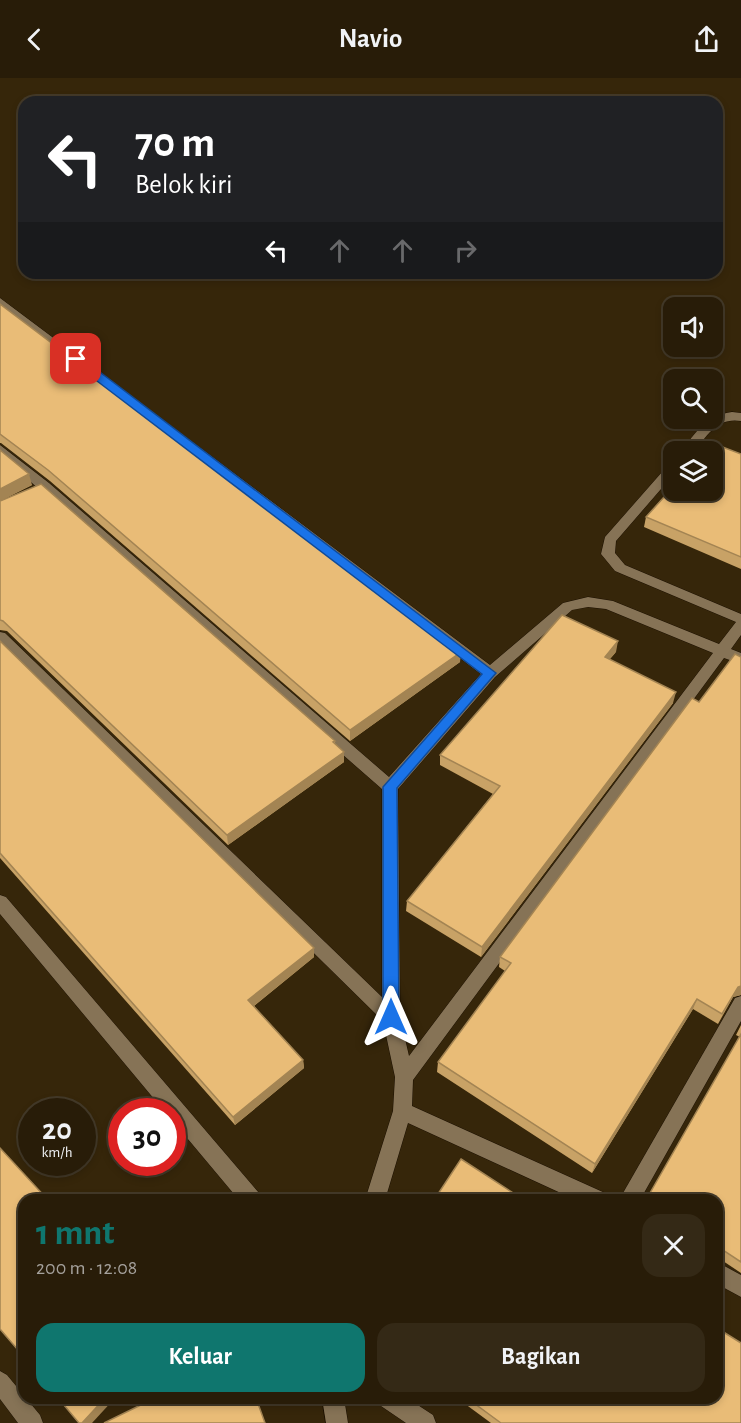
<!DOCTYPE html>
<html lang="id">
<meta charset="utf-8">
<style>
:root{--surface:#281c08;--page:#342916;--text:#f1f3f6;--muted:#a5a19c;--line:#443a29;--accent:#0f766e}
body{margin:0;font-family:"Alegreya Sans",sans-serif;background:var(--page);color:var(--text);height:100vh;display:flex;flex-direction:column;font-size:22px;white-space:nowrap}
*{box-sizing:border-box;margin:0}
p{font-size:20px;color:var(--muted)}
.icon{flex:none;width:33px;height:33px;fill:none;stroke:currentColor;stroke-width:2;stroke-linecap:round;stroke-linejoin:round}
.map{position:relative;flex:1;overflow:hidden}
.panel{position:absolute;left:18px;top:1116px;width:705px;height:210px;display:flex;flex-direction:column;background:var(--surface);border-radius:18px;box-shadow:0 3px 9px #0003,0 0 0 2px var(--line)}
.panel>*{flex:none}
.hud{position:absolute;left:18px;top:18px;width:705px;height:183px;border-radius:18px;box-shadow:0 3px 9px #0003,0 0 0 2px var(--line);background:#202124;color:#fff;overflow:hidden}
.controls{position:absolute;left:663px;top:219px;display:grid;gap:12px}
.controls a{display:grid;place-items:center;width:60px;height:60px;border-radius:12px;background:var(--surface);box-shadow:0 3px 9px #0003,0 0 0 2px var(--line);font-size:30px}
.speed{position:absolute;left:18px;top:1020px;display:flex;gap:12px;font-size:30px;font-weight:700;text-align:center}
.speed>*{display:grid;place-content:center;width:78px;height:78px;border-radius:50%;background:var(--surface);box-shadow:0 3px 9px #0003,0 0 0 2px var(--line);line-height:1}
.speed small{font-size:15px;font-weight:400}
.speed .limit{border:9px solid #d22;background:#fff;color:#111}
.pin{position:absolute;display:grid;place-items:center;width:51px;height:51px;color:#fff;margin:-26px;border-radius:12px;box-shadow:0 3px 9px #0006}
.me{position:absolute;width:66px;margin:-33px;rotate:0deg;stroke-linejoin:round;filter:drop-shadow(0 0 4px #0008)}
.turn{display:flex;align-items:center;gap:21px;height:126px;padding:0 18px;font-size:27px}
.turn .icon{width:78px;height:78px;stroke-width:2.5}
.turn b{display:block;font-size:42px;line-height:51px}
.lanes{display:flex;align-items:center;height:57px;padding:0 18px;background:#0003;justify-content:center;gap:30px;direction:ltr}
.lanes .off{opacity:.35}
.round{display:grid;place-items:center;flex:none;width:63px;height:63px;border-radius:18px;background:var(--page)}
.head{display:flex;align-items:center;justify-content:space-between;height:102px;padding:0 18px}
h1{font-size:36px;font-weight:700;line-height:45px;color:var(--accent)}
.primary-button{display:flex;gap:12px;margin-top:auto;padding:12px 18px}
.primary-button a{flex:1;height:69px;border-radius:18px;background:var(--accent);color:#fff;font-size:24px;font-weight:700;line-height:69px;text-align:center}
.primary-button a+a{background:var(--page);color:var(--text)}
header{display:flex;justify-content:space-between;align-items:center;height:78px;padding:0 18px;background:var(--surface);font-size:27px;font-weight:700}
.map>svg:first-child{display:block}
</style>
<header><svg class="icon" aria-label="back" viewBox="0 0 24 24"><path d="M15 5l-7 7 7 7"/></svg>Navio<svg class="icon" aria-label="share" viewBox="0 0 24 24"><path d="M12 15V3M7 8l5-5 5 5M5 13v7h14v-7"/></svg></header>
<div class="map">
<svg width="741" height="1345" viewBox="0 0 741 1345">
<rect width="100%" height="100%" fill="#36260a"/>
<g fill="none" stroke-linecap="round" stroke-linejoin="round">
<defs>
<g id="minor">
<path d="M0,220L490,587L563,525L588,519L613,523L719,566L736,544L615,493L601,476L605,459L670,385L674,384V396L616,463L615,475L625,487L741,536V557L731,571L741,575V586L724,580L413,1002L412,1028L605,1115L608,1122H576L408,1045L385,1122H365L393,1033L395,999L383,943L0,567V554L5,555L382,919V711L0,377V367L49,405L389,699L481,596L0,228ZM588,529L606,531L713,575L409,978L400,939L398,711L495,599L572,532Z"/>
<path d="M732,334L741,335V343C718,339 707,357 694,374H681C695,354 708,337 732,334Z"/>
<polygon points="0,817 6,819 259,1115 262,1122 239,1122 172,1042 172,1034 165,1034 0,836"/>
<polygon points="741,918 741,943 640,1122 619,1122 735,920"/>
<polygon points="717,1184 741,1197 741,1219 717,1206"/>
<polygon points="0,1293 7,1297 40,1337 43,1345 18,1345 0,1321"/>
<polygon points="322,1320 344,1320 348,1345 326,1345"/>
<polygon points="378,1320 407,1320 433,1337 436,1345 406,1345 381,1328"/>
</g>
</defs>
<!-- minor casing -->
<use href="#minor" stroke="#1b0f00" stroke-width="1"/>
<!-- minor -->
<use href="#minor" fill="#867356" fill-rule="evenodd"/>
</g>
<!-- wall -->
<g fill="#c8a266">
<polygon points="0,226 460,584 350,663 50,403 1,365 0,365"/>
<polygon points="0,372 32,407 0,423 335,663 335,667 344,674 344,684 228,767 7,553 0,552"/>
<polygon points="741,376 741,491 644,449 646,439"/>
<polygon points="0,563 314,879 254,928 303,982 304,990 235,1047 0,780"/>
<polygon points="616,574 609,582 673,625 481,879 406,833 407,823 493,716 440,687 440,677"/>
<polygon points="741,579 741,917 733,919 718,946 693,931 592,1095 437,994 438,984 505,893 499,889 500,879 699,624"/>
<polygon points="741,947 741,1195 717,1179 717,1122 740,959 736,957"/>
<polygon points="457,1320 717,1320 741,1345 491,1345"/>
</g>
<!-- shaded-wall -->
<g fill="#a38453">
<polygon points="29,396 32,407 0,423 0,411"/>
<polygon points="618,563 616,574 602,590 605,579"/>
<polygon points="461,574 460,584 350,663 350,652"/>
<polygon points="676,614 673,625 481,879 482,869"/>
<polygon points="344,674 344,684 228,767 227,757"/>
<polygon points="314,870 314,879 250,931 248,922"/>
<polygon points="741,908 741,917 733,919 718,946 738,909"/>
<polygon points="697,921 693,931 592,1095 595,1086"/>
<polygon points="303,982 304,990 235,1047 233,1039"/>
<polygon points="105,1320 115,1320 92,1345 82,1345"/>
</g>
<!-- building -->
<g fill="#e9bc77" stroke="#a38453" stroke-width="1.5">
<polygon points="0,226 461,574 350,652 48,392 0,356"/>
<polygon points="712,365 741,376 741,479 646,439 674,408 674,412 712,412 712,374 704,374"/>
<polygon points="0,372 29,396 0,411"/>
<polygon points="41,406 335,663 333,664 344,674 227,757 3,543 0,542 0,423"/>
<polygon points="562,537 618,563 605,579 676,614 482,869 407,823 500,708 440,677"/>
<polygon points="0,563 314,870 248,922 303,982 233,1039 0,775"/>
<polygon points="735,576 741,579 741,908 738,909 722,936 697,921 595,1086 438,984 511,885 500,879 692,620 699,624"/>
<polygon points="741,956 741,1184 717,1168 717,1122 646,1122"/>
<polygon points="0,1070 48,1122 24,1122 24,1279 0,1251"/>
<polygon points="461,1081 524,1122 434,1122"/>
<polygon points="717,1250 741,1265 741,1345 501,1345 467,1320 717,1320"/>
<polygon points="58,1320 105,1320 82,1345 79,1345"/>
<polygon points="155,1320 256,1320 265,1345 104,1345"/>
</g>
<!-- route -->
<polygon fill="#1a73e8" stroke="#114b97" stroke-width="1.5" points="72,279 80,279 496,595 397,710 399,939 396,944 391,947 385,944 383,939 383,709 482,596 72,284"/>
</svg>
<div class="controls">
<a><svg class="icon" aria-label="sound" viewBox="0 0 24 24"><path d="M4 9h4l5-4v14l-5-4H4zM17 9q2 3 0 6"/></svg></a>
<a><svg class="icon" aria-label="search" viewBox="0 0 24 24"><circle cx="10" cy="10" r="6"/><path d="M15 15l6 6"/></svg></a>
<a><svg class="icon" aria-label="layers" viewBox="0 0 24 24"><path d="M12 4l9 5-9 5-9-5zM3 14l9 5 9-5"/></svg></a>
</div>
<div class="speed"><div>20<small>km/h</small></div><div class="limit">30</div></div>
<div class="pin" style="left:76px;top:281px;background:#d93025"><svg class="icon" aria-label="arrive" viewBox="0 0 24 24"><path d="M6 21V4h12l-3 4 3 4H6"/></svg></div>
<svg class="me" style="left:391px;top:939px" viewBox="-20 -20 40 40"><path d="M0-17L14 15 0 8-14 15z" fill="#1a73e8" stroke="#fff" stroke-width="4"/></svg>
<div class="hud">
<div class="turn"><svg class="icon" aria-label="left" viewBox="0 0 24 24"><path d="M17 20v-9H6M10 6l-5 5 5 5"/></svg><div><b>70 m</b>Belok kiri</div></div>
<div class="lanes"><svg class="icon" aria-label="left" viewBox="0 0 24 24"><path d="M17 20v-9H6M10 6l-5 5 5 5"/></svg><svg class="icon off" aria-label="ahead" viewBox="0 0 24 24"><path d="M12 20V5M6 11l6-6 6 6"/></svg><svg class="icon off" aria-label="ahead" viewBox="0 0 24 24"><path d="M12 20V5M6 11l6-6 6 6"/></svg><svg class="icon off" aria-label="right" viewBox="0 0 24 24"><path d="M7 20v-9h11M14 6l5 5-5 5"/></svg></div>
</div>
<section class="panel">
<div class="head"><div><h1>1 mnt</h1><p>200 m · 12:08</p></div><a class="round"><svg class="icon" aria-label="close" viewBox="0 0 24 24"><path d="M6 6l12 12M18 6L6 18"/></svg></a></div>
<div class="primary-button"><a>Keluar</a><a>Bagikan</a></div>
</section>
</div>
